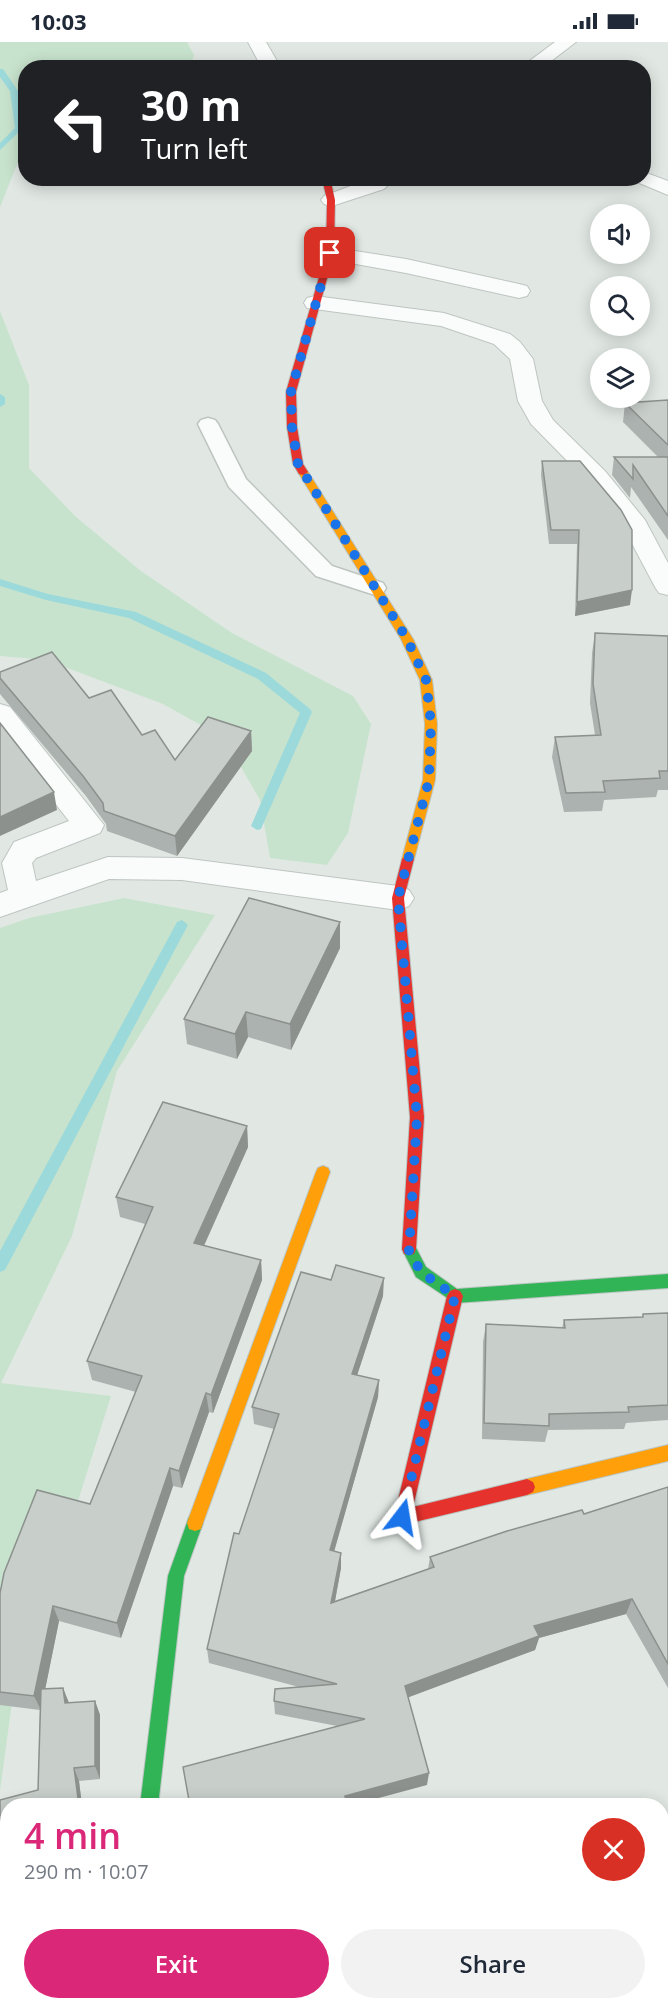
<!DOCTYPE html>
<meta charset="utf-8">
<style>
:root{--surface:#fff;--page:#f2f2f3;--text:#1f2937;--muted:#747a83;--accent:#db2777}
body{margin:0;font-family:"Open Sans",sans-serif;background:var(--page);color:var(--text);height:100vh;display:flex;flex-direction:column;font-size:22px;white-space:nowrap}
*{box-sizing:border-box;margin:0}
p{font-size:20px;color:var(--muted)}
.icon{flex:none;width:33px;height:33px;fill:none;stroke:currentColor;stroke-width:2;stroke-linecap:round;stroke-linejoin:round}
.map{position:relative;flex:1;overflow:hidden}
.side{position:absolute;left:0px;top:1756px;width:669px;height:212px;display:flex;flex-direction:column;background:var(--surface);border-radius:24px 24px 0 0;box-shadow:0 3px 15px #0003}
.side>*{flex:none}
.hud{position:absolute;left:18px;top:18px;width:633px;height:126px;border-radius:24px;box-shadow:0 3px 15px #0003;background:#202124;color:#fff;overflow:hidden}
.buttons{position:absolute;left:590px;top:162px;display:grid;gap:12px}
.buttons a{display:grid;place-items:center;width:60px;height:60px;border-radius:50%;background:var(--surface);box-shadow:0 3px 15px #0003;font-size:30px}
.pin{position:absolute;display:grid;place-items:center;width:51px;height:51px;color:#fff;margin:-26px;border-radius:12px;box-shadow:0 3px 9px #0006}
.me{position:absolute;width:66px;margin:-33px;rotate:14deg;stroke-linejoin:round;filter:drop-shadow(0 0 4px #0008)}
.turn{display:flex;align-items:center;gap:21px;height:126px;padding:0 24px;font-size:27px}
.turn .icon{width:78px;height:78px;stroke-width:2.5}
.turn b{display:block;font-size:42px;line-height:51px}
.round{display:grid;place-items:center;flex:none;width:63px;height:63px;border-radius:32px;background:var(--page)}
.headline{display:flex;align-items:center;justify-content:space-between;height:102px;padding:0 24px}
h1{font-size:36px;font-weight:600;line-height:45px;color:var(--accent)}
.button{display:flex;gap:12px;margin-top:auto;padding:12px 24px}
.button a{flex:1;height:69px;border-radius:36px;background:var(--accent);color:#fff;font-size:24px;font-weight:600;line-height:69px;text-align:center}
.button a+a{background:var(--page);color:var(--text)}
.status{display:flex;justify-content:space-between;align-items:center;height:42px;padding:0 30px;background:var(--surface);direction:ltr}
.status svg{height:16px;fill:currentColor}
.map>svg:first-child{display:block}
</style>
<div class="status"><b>10:03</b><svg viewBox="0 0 49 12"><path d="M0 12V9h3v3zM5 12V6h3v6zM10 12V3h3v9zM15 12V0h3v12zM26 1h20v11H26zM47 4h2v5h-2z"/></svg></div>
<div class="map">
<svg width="668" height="1967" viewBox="0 0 668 1967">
<rect width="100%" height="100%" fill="#e1e8e4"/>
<!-- green -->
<g fill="#c8e3cd">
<polygon points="0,0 187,0 194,13 190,25 26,26 25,102 0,165"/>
<polygon points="0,269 29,343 29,426 75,474 141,529 232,591 353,654 371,682 348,791 327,823 270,816 260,758 224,696 163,662 46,618 0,614"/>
<polygon points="124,856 215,873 117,1029 72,1194 1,1341 111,1354 73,1475 25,1565 0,1749 0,886 29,876"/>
</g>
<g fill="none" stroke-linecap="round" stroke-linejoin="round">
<!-- stream -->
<g fill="#9cd9da" fill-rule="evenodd">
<polygon points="0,27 3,27 18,49 23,86 0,108 0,101 15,86 10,49 0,35"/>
<polygon points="0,352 5,355 5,362 0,365"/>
<polygon points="0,537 48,552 136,570 266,631 310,667 312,670 261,787 257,788 251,784 300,671 258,637 129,576 46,558 0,544"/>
<polygon points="182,878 188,883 5,1228 0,1230 0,1209 177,880"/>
</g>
<defs>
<polygon id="lane" points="208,376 215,378 218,382 246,437 332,524 383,541 386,546 383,551 375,553 316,534 229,445 198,382 201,378"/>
<g id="street">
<polygon points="248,0 266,0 281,26 262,26"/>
<polygon points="555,0 576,0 542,26 520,26"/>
<polygon points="644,130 668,139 668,153 637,140 634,136 644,136"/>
<polygon points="372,136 395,136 384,147 338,162 331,164 324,162 321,158 324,154"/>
<polygon points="330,205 406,217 519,242 527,244 530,249 527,254 519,256 406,231 322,216 319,211 322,206"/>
<polygon points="315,254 444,271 510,292 520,300 533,317 542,359 553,378 605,429 645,478 668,521 668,553 659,551 655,545 621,481 587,439 531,382 518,359 510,317 494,302 441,284 307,266 304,261 307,256"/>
<polygon points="0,662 10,665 104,783 100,791 36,816 32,821 36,839 108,815 182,816 398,844 409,848 414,856 409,864 398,868 182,838 109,837 0,875 0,851 8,848 2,821 14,800 69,779 0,691"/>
<polygon points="112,1960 160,1960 162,1967 114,1967"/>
</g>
<g id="fast">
<polygon points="409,1201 414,1202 426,1225 457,1247 668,1232 668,1246 455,1261 416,1235 402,1207 404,1202"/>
<polygon points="195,1473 201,1475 203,1481 184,1534 158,1764 140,1764 168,1534 189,1475"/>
</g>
<g id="slow">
<polygon points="303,427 308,430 413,597 432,638 437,682 435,738 414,817 408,822 402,817 423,738 425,682 420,638 401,597 298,430"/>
<polygon points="323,1124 328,1126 330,1130 203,1481 201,1487 195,1489 189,1487 187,1481 316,1130 318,1126"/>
<polygon points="668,1403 668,1419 527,1453 521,1450 519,1445 521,1440 527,1437"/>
</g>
<g id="jam">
<polygon points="322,136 330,136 335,158 334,211 296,350 297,385 303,422 308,430 303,433 299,432 293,422 287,385 286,350 326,211 327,158"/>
<polygon points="408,812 414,817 404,856 424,1075 416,1207 414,1212 409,1213 404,1212 402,1207 410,1075 392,856 402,817"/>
<polygon points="455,1247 460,1249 463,1254 413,1465 527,1437 533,1440 535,1445 533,1450 527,1453 402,1483 396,1481 394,1475 447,1254 450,1249"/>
</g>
</defs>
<!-- lane casing -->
<use href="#lane" stroke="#bec5c1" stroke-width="3"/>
<!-- street casing -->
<use href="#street" stroke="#bec5c1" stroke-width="2"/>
<!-- fast casing -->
<use href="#fast" stroke="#bac4c0" stroke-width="2"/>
<!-- slow casing -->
<use href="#slow" stroke="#bac4c0" stroke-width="2"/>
<!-- jam casing -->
<use href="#jam" stroke="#bac4c0" stroke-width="2"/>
<!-- lane -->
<use href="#lane" fill="#fafcfb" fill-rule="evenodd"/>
<!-- street -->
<use href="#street" fill="#fafcfb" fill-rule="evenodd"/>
<!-- fast -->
<use href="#fast" fill="#30b455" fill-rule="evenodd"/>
<!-- slow -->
<use href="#slow" fill="#ff9f0a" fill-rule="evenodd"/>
<!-- jam -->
<use href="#jam" fill="#e5322d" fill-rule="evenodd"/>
</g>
<!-- wall -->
<g fill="#acb2af">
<polygon points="668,358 668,498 631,445 630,456 612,433 614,415 658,415 623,380 625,361"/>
<polygon points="542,419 630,563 575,574 577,502 549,502 541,433"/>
<polygon points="595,591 668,594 668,748 658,748 656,755 604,758 602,769 564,770 552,715 555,695 595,693 590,661 592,611"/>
<polygon points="0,630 89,656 142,693 175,718 251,689 252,709 177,814 107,789 106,782 86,754 0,652"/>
<polygon points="340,906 291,1008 248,995 237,1017 187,1002 184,977"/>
<polygon points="163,1060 247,1084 248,1105 204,1204 261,1218 262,1238 213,1371 209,1370 182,1446 173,1444 121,1596 59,1579 45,1647 63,1646 69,1661 95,1659 100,1673 100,1737 79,1739 82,1764 8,1764 8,1960 76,1960 78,1967 0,1967 0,1758 38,1748 40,1668 0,1663 0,1551 4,1531 37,1448 90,1462 136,1350 92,1338 87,1319 145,1182 120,1175 116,1155"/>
<polygon points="383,1254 357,1333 379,1338 378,1355 334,1509 341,1526 335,1559 428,1527 430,1515 584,1472 668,1445 668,1646 626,1572 539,1596 535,1608 408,1655 427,1743 337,1684 275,1672 274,1659 299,1645 209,1621 207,1607 239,1492 274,1387 254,1382 252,1365"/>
<polygon points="668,1271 668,1378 626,1381 624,1387 548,1388 545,1400 482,1397 483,1300 486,1282 562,1286 564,1278 642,1276 643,1272"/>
<polygon points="668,1798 668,1864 662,1851 662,1801"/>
</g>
<!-- shaded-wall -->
<g fill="#8c918e">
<polygon points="632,548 630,563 575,574 577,560"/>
<polygon points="251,689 252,709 177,814 175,794"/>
<polygon points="54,750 57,768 0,794 0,775"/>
<polygon points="340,880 340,906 291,1008 290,982"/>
<polygon points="246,970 248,995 237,1017 235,992"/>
<polygon points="247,1084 248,1105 196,1221 194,1201"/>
<polygon points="261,1218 262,1238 213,1371 211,1353"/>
<polygon points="384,1236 383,1254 352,1349 352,1332"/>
<polygon points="379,1338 378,1355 330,1524 330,1508"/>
<polygon points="206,1351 209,1370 182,1446 179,1429"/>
<polygon points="170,1426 173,1444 121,1596 117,1581"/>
<polygon points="341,1511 341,1526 332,1575 331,1561"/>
<polygon points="632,1557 626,1572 539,1596 535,1608 404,1657 405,1644 534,1584"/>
<polygon points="53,1564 59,1579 41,1668 34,1654"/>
<polygon points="63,1646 69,1661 65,1661"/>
<polygon points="95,1659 100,1673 100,1737 95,1724"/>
<polygon points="74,1726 79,1739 82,1764 79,1764"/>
<polygon points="429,1731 427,1743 349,1764 345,1764 345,1754"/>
<polygon points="667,1840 662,1849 662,1843"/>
<polygon points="72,1960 76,1960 78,1967 73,1967"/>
</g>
<!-- building -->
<g fill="#c8cfcb" stroke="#8c918e" stroke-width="1.5">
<polygon points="668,358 668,403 625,361"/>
<polygon points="614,415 668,415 668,474 633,423 633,437"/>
<polygon points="542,419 580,419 621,468 632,488 632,548 577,560 579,488 551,488"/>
<polygon points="595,591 668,594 668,729 659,729 660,736 603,739 605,750 566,751 555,695 601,693 593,642"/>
<polygon points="52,610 89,656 111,648 142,693 155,688 175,718 208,675 251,689 175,794 104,769 103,761 83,734 0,636 0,630"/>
<polygon points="0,681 54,750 0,775"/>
<polygon points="249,856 340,880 290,982 246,970 235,992 184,977"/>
<polygon points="163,1060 247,1084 194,1201 261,1218 211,1353 206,1351 179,1429 170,1426 117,1581 53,1564 34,1654 0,1650 0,1551 4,1531 37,1448 90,1462 142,1334 87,1319 153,1165 116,1155"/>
<polygon points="336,1223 384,1236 352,1332 379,1338 330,1508 341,1511 331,1561 434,1525 430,1515 507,1489 582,1468 584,1472 668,1445 668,1622 632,1557 534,1584 539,1594 405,1644 429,1731 345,1754 347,1764 190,1764 183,1725 365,1677 274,1659 275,1647 337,1642 207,1607 234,1491 239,1492 279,1372 252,1365 301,1230 331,1238"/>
<polygon points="668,1271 668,1363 628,1365 629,1370 549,1372 549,1384 484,1381 486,1282 565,1286 564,1278 643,1275 643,1272"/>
<polygon points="63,1646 65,1661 95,1659 95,1724 74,1726 79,1764 8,1764 8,1960 72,1960 73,1967 0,1967 0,1758 38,1748 41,1647"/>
<polygon points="668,1798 668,1841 667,1840 662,1843 662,1801"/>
</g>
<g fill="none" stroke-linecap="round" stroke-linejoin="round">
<!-- route -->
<polyline stroke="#1a73e8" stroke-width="10" stroke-dasharray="0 18" points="330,211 291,350 292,385 298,422 407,597 426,638 431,682 429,738 398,856 417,1075 409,1209 421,1230 455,1254 402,1475"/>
</g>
</svg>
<div class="buttons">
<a><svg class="icon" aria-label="sound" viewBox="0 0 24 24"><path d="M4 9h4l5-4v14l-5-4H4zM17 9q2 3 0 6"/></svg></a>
<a><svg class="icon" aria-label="search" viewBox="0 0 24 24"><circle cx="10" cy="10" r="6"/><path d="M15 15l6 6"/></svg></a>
<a><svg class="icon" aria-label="layers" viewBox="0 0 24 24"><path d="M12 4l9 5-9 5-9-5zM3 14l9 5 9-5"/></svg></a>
</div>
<div class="pin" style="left:330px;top:211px;background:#d93025"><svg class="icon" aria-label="arrive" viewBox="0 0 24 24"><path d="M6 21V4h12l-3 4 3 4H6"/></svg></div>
<svg class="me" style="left:402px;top:1475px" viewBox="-20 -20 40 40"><path d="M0-17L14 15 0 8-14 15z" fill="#1a73e8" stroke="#fff" stroke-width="4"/></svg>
<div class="hud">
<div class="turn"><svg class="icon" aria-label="left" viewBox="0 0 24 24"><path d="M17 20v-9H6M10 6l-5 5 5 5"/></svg><div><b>30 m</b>Turn left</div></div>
</div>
<section class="side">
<div class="headline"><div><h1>4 min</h1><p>290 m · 10:07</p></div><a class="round" style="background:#d93025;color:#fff"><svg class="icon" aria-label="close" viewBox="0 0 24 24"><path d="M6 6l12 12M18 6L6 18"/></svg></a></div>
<div class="button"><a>Exit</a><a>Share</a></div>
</section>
</div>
